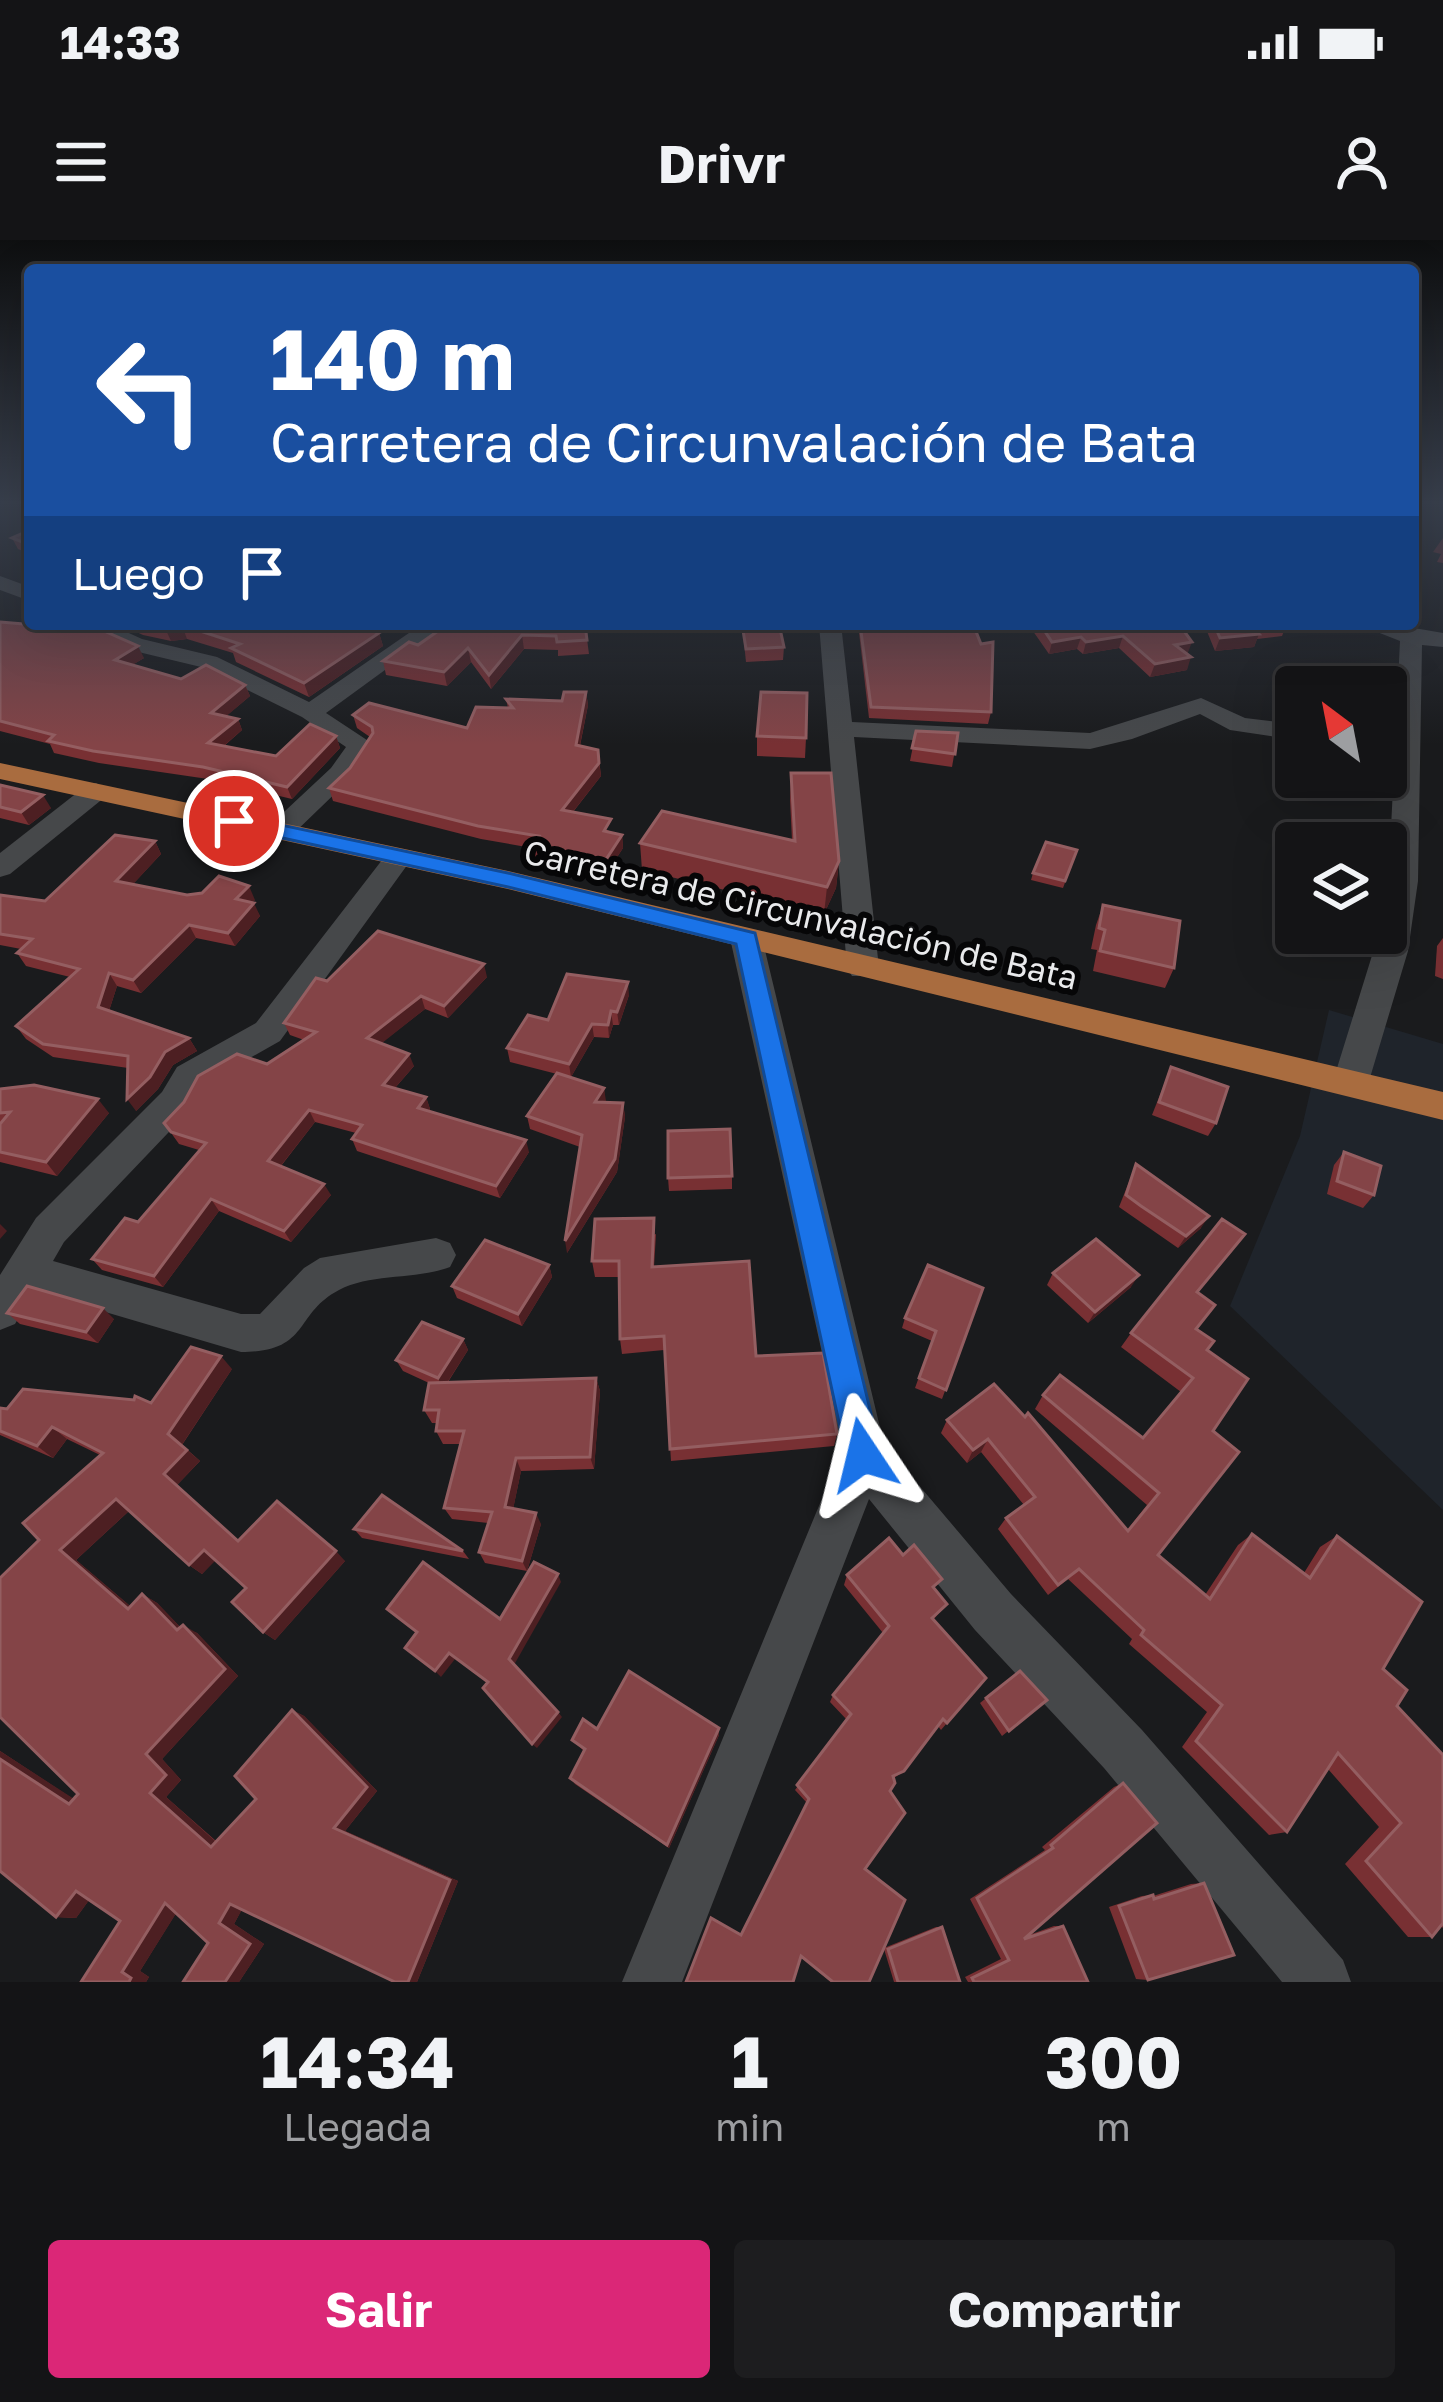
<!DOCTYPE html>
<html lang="es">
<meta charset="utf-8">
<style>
:root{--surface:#141416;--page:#1d1d1f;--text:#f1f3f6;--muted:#9d9ea1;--line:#333335;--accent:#db2777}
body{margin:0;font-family:"Golos Text",sans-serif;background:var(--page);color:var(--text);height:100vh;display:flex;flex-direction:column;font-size:45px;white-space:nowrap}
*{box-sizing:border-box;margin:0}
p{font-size:39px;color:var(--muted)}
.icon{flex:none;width:66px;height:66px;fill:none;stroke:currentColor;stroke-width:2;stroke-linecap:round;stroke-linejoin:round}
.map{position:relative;height:1742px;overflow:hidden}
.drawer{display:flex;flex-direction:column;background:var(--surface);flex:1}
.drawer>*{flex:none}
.top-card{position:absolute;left:24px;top:24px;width:1395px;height:366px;border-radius:12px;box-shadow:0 12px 48px #0002,0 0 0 3px var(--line);background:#1a4fa0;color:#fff;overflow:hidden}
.needle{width:78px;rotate:328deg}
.controls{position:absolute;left:1275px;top:426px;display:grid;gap:24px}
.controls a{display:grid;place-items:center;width:132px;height:132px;border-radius:12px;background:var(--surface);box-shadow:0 12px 48px #0002,0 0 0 3px var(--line);font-size:60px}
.pin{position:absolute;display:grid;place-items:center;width:102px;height:102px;color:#fff;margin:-51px;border:6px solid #fff;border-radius:50%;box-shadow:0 3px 12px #0007}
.me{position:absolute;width:132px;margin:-66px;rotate:350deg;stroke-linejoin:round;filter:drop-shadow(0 0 9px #0008)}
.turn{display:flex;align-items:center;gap:42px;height:252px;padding:0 48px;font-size:54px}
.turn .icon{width:156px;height:156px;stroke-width:2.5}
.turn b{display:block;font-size:84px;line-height:102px}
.then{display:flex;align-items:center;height:114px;padding:0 48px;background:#0003;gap:24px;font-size:45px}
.eta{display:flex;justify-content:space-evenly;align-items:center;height:204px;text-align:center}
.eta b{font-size:72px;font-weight:700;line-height:84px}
.primary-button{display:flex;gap:24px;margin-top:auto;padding:24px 48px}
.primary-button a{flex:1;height:138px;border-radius:12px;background:var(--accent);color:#fff;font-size:48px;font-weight:700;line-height:138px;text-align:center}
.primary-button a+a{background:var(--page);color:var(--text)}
.status{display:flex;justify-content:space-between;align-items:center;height:84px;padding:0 60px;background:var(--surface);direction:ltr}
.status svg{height:33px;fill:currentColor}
header{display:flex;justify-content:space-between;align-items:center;height:156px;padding:0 48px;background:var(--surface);font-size:54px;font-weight:700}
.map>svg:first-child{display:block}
</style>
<div class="status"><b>14:33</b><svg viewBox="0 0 49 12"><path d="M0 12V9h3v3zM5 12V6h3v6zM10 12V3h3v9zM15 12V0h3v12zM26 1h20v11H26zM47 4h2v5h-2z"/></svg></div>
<header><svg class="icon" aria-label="menu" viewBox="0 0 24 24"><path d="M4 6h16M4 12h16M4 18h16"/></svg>Drivr<svg class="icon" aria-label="person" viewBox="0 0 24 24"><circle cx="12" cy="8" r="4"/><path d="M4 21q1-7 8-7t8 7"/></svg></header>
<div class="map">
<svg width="1443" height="1742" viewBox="0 0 1443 1742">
<rect width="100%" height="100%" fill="#1a1b1d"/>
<!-- built -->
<polygon fill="#1f242b" points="1329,770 1443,804 1443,1270 1230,1066 1300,896"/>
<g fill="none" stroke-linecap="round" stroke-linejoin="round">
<!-- minor -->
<g fill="#46484a" fill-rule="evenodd">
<polygon points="0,336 30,347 30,361 0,350"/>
<polygon points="80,384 109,384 142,399 217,417 309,462 422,384 448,384 326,473 373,504 350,539 290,597 280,599 266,591 270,585 331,528 346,507 302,477 201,427 126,409"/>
<polygon points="819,384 841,384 852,482 1090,493 1201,458 1245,478 1296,484 1296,500 1230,490 1200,474 1132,499 1090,509 854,497 879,728 874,736 852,736 847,728"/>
<polygon points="1357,384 1391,384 1443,393 1443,407 1422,405 1418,641 1408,711 1369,841 1363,850 1351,854 1339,850 1333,841 1379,693 1386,693 1400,401"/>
<polygon points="96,543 109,551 105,557 10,634 0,637 0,613 87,545"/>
<path d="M399,608L413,617L280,801L202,845L188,872L64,1002L53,1021L241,1074H260L304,1028L320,1018L436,998L450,1003L456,1015L450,1027C416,1040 371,1033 339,1050C293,1074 311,1112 241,1112L34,1051L15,1084L0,1090V1035L36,978L162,852L177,827L256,783L389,611Z"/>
<polygon points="746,688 762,698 884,1204 1011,1354 1142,1490 1343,1720 1351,1742 1282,1742 1104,1528 975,1390 869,1259 682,1742 622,1742 840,1215 826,1131 730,698"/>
</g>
<!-- major -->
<polygon fill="#a96c3f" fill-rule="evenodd" points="0,523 508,631 1443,852 1443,880 508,649 0,539"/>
</g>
<!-- wall -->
<g fill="#783033">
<polygon points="30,290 30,314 18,309 12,298"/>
<polygon points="1443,298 1443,323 1437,322 1441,314 1433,312"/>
<polygon points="0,382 144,418 132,425 181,439 245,445 250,456 226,476 238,479 242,490 224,506 276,516 336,496 340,508 292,559 208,539 99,523 54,513 50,504 0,491"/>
<polygon points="120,384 352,384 379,393 383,406 309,457 236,422 233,413 187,399 171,401 143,395"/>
<polygon points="585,384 589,414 558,416 558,410 524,409 491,449 471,422 447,446 386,435 383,421 418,405"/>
<polygon points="742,384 784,407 783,420 746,422"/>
<polygon points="858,384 973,384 991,472 988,484 869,478"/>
<polygon points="1028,384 1179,384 1188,415 1187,430 1150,437 1119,408 1083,414 1077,409 1049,414"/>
<polygon points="1204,384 1287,384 1282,396 1257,399 1254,407 1215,411"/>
<polygon points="586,452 588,465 580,506 598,510 601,536 573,572 613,593 622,595 623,608 606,634 534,619 532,608 481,599 333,561 329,548 350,528 370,497 357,488 353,475 467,488 508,468 506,459 562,461"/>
<polygon points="916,491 958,493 952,527 910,521"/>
<polygon points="757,496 806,498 805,518 757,516"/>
<polygon points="791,533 839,621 836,648 824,674 642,630 640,603 792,600 790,560"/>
<polygon points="0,545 51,568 29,585 0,578"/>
<polygon points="155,601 161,614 133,644 187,655 255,660 252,662 260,676 235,706 196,698 141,753 117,746 109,771 189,798 197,811 173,825 158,849 136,871 128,828 53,817 26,799 16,786 70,737 26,726 17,713 21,709 0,705 0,655 45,661"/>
<polygon points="1077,610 1063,648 1031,640 1033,633"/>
<polygon points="1103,665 1174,728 1165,748 1093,731 1097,710 1091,709 1096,685"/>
<polygon points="1443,698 1443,739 1435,736 1437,706"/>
<polygon points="487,737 448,778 425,769 381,803 414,826 395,848 426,857 430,869 429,871 529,912 500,958 357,911 352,899 356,893 315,882 281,926 331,955 291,1002 219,971 163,1047 102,1030 92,1019 138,982 199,910 179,904 164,883 267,824 304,800 290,795 284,783 327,741"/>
<polygon points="629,755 619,785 613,785 609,798 594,797 571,837 604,848 605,863 623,863 625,877 617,932 567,1013 580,907 530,889 527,876 557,834 510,822 507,808 548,780"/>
<polygon points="1171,827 1216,883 1208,896 1152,875"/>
<polygon points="0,849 109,873 57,936 0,922"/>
<polygon points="1344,912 1374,955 1363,968 1327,954 1334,925"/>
<polygon points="1136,924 1201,988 1178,1008 1119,967"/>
<polygon points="732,936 732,949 669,951 668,938"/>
<polygon points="656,994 654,1027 756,1116 837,1194 834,1206 671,1221 664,1110 622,1114 620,1099 619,1037 595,1037 592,1021"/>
<polygon points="1233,1010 1198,1052 1196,1089 1207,1110 1213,1191 1158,1315 1205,1355 1238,1305 1252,1294 1304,1333 1320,1307 1337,1296 1397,1466 1443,1515 1443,1688 1441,1686 1432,1697 1408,1697 1345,1624 1379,1587 1328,1529 1287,1592 1269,1595 1182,1507 1207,1472 1129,1404 1132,1399 1068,1339 1048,1355 998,1289 1006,1278 1024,1265 981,1212 967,1223 941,1193 947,1180 994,1144 1127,1290 1147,1265 1035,1169 1043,1155 1143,1198 1181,1152 1121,1107 1131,1093"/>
<polygon points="549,1025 552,1037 522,1086 457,1058 452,1046"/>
<polygon points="1053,1033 1131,1047 1088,1083 1047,1045"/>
<polygon points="983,1048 942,1159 915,1148 932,1101 902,1088 905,1078"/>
<polygon points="7,1073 114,1079 98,1103 20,1084"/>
<polygon points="463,1099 468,1110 448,1142 596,1138 600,1151 594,1229 521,1231 513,1269 541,1284 527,1331 485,1323 479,1312 488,1283 452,1279 444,1268 461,1204 443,1204 436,1191 437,1183 432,1183 424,1170 429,1143 403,1131 396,1120"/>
<polygon points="232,1129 182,1205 200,1221 177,1245 239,1301 345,1321 275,1400 263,1392 246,1348 215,1320 202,1334 189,1325 129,1271 76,1320 130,1366 142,1354 157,1363 180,1387 197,1393 238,1436 162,1519 181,1540 166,1557 216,1601 256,1559 292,1470 304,1476 377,1551 345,1591 458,1641 417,1742 395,1742 242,1669 234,1684 264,1704 239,1742 183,1742 208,1703 176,1673 140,1731 149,1737 146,1742 81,1742 120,1681 89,1660 76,1678 56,1677 0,1631 0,1511 73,1559 78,1554 39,1300 100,1215 67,1199 53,1218 0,1195 0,1168 151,1163"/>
<polygon points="354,1289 463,1311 469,1319 362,1298"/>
<polygon points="847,1335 935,1350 947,1364 933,1380 947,1483 941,1490 938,1486 904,1531 894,1538 865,1629 884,1708 936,1687 942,1687 960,1742 894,1742 884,1709 869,1742 831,1742 801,1717 741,1695 807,1563 795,1550 847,1480 830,1462 833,1455 883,1393 844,1345"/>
<polygon points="1020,1431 1047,1460 1002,1496 980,1463"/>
<polygon points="597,1489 719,1495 669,1608 575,1544 570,1538 584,1511 572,1500"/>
<polygon points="1123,1543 1029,1695 1054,1686 1063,1686 1088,1742 968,1742 965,1737 1001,1719 970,1659 1045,1610 1042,1607 1114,1547"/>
<polygon points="1204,1643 1148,1740 1136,1739 1109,1667 1142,1656 1153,1655 1153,1656 1191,1644"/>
</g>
<!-- shaded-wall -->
<g fill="#4d1f22">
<polygon points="182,385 187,399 171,401 165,388"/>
<polygon points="379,393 383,406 309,457 304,443"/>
<polygon points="1259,394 1254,407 1215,411 1220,398"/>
<polygon points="522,395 524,409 491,449 489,435"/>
<polygon points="1123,396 1119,408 1083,414 1086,402"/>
<polygon points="1081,397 1077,409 1049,414 1052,402"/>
<polygon points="1192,402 1187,415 1175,405"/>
<polygon points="138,406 144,418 121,432 115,420"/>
<polygon points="468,408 471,422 447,446 444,432"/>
<polygon points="1191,417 1187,430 1150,437 1155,424"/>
<polygon points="245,445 250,456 216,485 211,473"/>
<polygon points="586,452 588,465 577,519 576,505"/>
<polygon points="238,479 242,490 213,515 208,503"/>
<polygon points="336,496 340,508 292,559 287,547"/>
<polygon points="599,523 601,536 564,583 562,570"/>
<polygon points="43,555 51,568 29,585 21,572"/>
<polygon points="622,595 623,608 606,634 605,621"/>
<polygon points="155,601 161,614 124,654 116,641"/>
<polygon points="839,621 836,648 824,674 827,647"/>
<polygon points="249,646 255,660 242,672 236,659"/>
<polygon points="254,663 260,676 235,706 228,693"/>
<polygon points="189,685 196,698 141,753 133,740"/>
<polygon points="484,724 487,737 448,778 444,766"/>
<polygon points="109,733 117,746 106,780 98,767"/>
<polygon points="628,742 629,755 619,785 617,772"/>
<polygon points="421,756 425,769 372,811 367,798"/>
<polygon points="611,771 613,785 609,798 608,785"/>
<polygon points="592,784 594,797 571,837 569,824"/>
<polygon points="189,798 197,811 173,825 158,849 136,871 127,859 165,812"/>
<polygon points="409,814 414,826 387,857 383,845"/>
<polygon points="604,848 606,861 597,875 595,862"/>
<polygon points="426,857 430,869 423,880 418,868"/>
<polygon points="98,859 109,873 57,936 46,922"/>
<polygon points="623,863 625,877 617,932 567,1013 565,1001"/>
<polygon points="309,870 315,882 275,933 268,921"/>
<polygon points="526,900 529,912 500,958 496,946"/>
<polygon points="324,944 331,955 291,1002 284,991"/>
<polygon points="211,959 219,971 163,1047 154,1036"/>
<polygon points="1209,976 1201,988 1178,1008 1186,996"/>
<polygon points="0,984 7,991 0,999"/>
<polygon points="549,1025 552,1037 522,1086 518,1074"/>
<polygon points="1139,1035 1131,1047 1088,1083 1095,1072"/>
<polygon points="103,1068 114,1079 98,1103 86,1092"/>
<polygon points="463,1099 468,1110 443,1149 438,1138"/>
<polygon points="221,1116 232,1129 181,1206 168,1194"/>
<polygon points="596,1138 600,1151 594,1229 590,1217"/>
<polygon points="52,1187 67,1199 53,1218 37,1206"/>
<polygon points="988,1199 981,1212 967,1223 973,1210"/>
<polygon points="187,1210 200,1221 177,1245 164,1234"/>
<polygon points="516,1218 521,1231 511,1279 505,1267"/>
<polygon points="116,1259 131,1269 76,1320 143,1377 128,1369 60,1310"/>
<polygon points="536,1273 541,1284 527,1331 522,1321"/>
<polygon points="204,1310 217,1319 202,1334 189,1325"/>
<polygon points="336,1311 345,1321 275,1400 263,1392"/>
<polygon points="558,1334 561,1342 514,1425 509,1419"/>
<polygon points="142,1354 157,1363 191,1398 177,1390"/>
<polygon points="183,1385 197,1393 238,1436 162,1519 181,1540 166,1557 225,1610 211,1607 150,1553 146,1514"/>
<polygon points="449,1413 455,1419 441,1437 435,1431"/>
<polygon points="292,1470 304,1476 377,1551 345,1591 458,1641 417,1742 408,1742 334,1588"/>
<polygon points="558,1472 562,1477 537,1508 532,1504"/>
<polygon points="719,1488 719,1495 669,1608 667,1605"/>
<polygon points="0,1511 88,1568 69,1564 0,1519"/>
<polygon points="76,1651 95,1652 76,1678 56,1677"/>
<polygon points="165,1663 182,1664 140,1731 149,1737 146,1742 129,1742 122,1732"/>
<polygon points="230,1664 245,1664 234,1684 264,1704 239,1742 225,1742 219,1683"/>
</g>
<!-- building -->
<g fill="#844447" stroke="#945e61" stroke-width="3">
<polygon points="30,290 30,305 12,298"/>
<polygon points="0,382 48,386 58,384 88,384 138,406 115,420 181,439 206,425 245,445 211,473 238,479 208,503 276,516 310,484 336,496 287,547 203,527 93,511 48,501 54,495 0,481"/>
<polygon points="147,384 352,384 379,393 304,443 231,408 240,404 182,385 165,388"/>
<polygon points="448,384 585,384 587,400 557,402 556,396 522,395 489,435 468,408 444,432 383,421 409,402 418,405"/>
<polygon points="742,384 779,384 784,407 746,409"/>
<polygon points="860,384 973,384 981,404 993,402 991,472 871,467"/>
<polygon points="1040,384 1179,384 1192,402 1175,405 1191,417 1155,424 1123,396 1086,402 1081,397 1052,402"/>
<polygon points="1214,384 1283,384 1252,387 1259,394 1220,398"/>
<polygon points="564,452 586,452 576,505 598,510 599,523 562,570 611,579 604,591 622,595 605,621 532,606 539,596 478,586 329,548 350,528 373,493 372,487 353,475 369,463 467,488 476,467 513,468 506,459 562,461"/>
<polygon points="761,452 807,453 806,498 757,496"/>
<polygon points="916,491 958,493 955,514 912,508"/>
<polygon points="791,533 831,533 839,621 827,647 640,603 662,571 795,601"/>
<polygon points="0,545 43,555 21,572 0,567"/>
<polygon points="115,595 155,601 116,641 187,655 202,653 219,636 249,646 236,659 254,663 228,693 189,685 133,740 109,733 98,767 189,798 165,812 150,837 127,859 128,816 43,804 16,786 79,729 17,713 32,699 0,694 0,655 45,661"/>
<polygon points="1046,602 1077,610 1065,641 1033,633"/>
<polygon points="1103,665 1180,681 1174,728 1100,711 1105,690 1099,688"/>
<polygon points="378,691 484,724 444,766 421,756 367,798 409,814 383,845 426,857 418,868 526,900 496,946 352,899 362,885 309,870 268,921 324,944 284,991 211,959 154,1036 92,1019 125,978 138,982 206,903 171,892 164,883 184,862 198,836 237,814 267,824 316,792 284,783 316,738 327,741"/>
<polygon points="567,734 628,742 617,772 611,771 608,785 592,784 569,824 507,808 528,775 548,780"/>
<polygon points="1171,827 1228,847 1216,883 1159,862"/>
<polygon points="557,833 604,848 595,862 623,863 615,919 565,1001 582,895 527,876"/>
<polygon points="34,845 98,859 46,922 0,912 0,884 10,872 0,873 0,849"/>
<polygon points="730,889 732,936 668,938 668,891"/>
<polygon points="1344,912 1381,926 1374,955 1337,941"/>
<polygon points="1136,924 1209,976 1186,996 1141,966 1126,955"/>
<polygon points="654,978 652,1027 749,1021 756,1116 823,1113 837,1194 670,1209 664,1096 620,1099 619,1021 592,1021 595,979"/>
<polygon points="1222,979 1245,994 1197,1052 1215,1065 1196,1089 1214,1101 1207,1110 1248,1139 1213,1191 1239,1212 1158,1315 1210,1359 1252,1294 1310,1338 1337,1296 1422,1362 1383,1429 1407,1450 1397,1466 1443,1515 1443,1683 1432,1697 1366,1621 1401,1583 1338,1513 1287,1592 1196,1501 1222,1465 1141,1395 1144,1390 1079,1329 1058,1345 1006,1278 1035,1257 988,1199 973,1210 947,1180 994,1144 1025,1177 1028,1173 1128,1291 1159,1253 1043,1155 1060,1135 1143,1198 1193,1138 1131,1093"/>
<polygon points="1096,999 1139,1035 1095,1072 1053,1033"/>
<polygon points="485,1000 549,1025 518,1074 452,1046"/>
<polygon points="928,1025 983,1048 946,1150 919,1138 936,1091 905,1078"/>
<polygon points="27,1046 103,1068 86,1092 7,1073"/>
<polygon points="422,1082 463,1099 438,1138 396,1120"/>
<polygon points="191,1107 221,1116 168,1194 187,1210 164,1234 238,1301 277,1261 336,1311 263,1392 232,1362 246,1348 204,1310 189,1325 116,1259 60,1310 128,1369 142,1354 177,1390 183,1385 225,1429 146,1514 166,1535 150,1553 211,1607 256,1559 235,1536 292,1470 367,1547 334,1588 450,1640 408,1742 395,1742 230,1664 219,1683 250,1704 225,1742 183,1742 208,1703 165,1663 122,1732 131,1738 129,1742 81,1742 120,1681 76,1651 56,1677 0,1631 0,1519 69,1564 78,1554 0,1477 0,1338 39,1300 23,1283 103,1213 52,1187 37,1206 0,1191 0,1168 7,1169 23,1149 134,1160 135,1156 151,1163"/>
<polygon points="596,1138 590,1217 516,1218 505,1267 536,1273 522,1321 479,1312 492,1272 444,1268 464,1191 436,1191 439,1170 424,1170 429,1143"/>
<polygon points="382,1255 463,1311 354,1289"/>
<polygon points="889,1298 903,1315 914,1305 942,1339 933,1347 947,1364 932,1378 986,1438 947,1483 943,1479 904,1531 893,1536 895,1543 890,1551 905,1573 865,1629 905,1660 869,1742 833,1742 801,1716 793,1742 686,1742 711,1678 741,1695 809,1559 797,1545 851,1474 833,1455 889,1386 847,1335"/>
<polygon points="423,1322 500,1379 534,1322 558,1334 509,1419 558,1472 532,1504 483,1448 488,1442 449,1413 435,1431 405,1408 417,1392 387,1369"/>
<polygon points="629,1431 719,1488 667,1605 570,1538 585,1509 572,1500 583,1479 597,1489"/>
<polygon points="1020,1431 1047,1460 1009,1491 986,1458"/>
<polygon points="1123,1543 1157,1583 1024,1699 1063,1686 1088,1742 974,1742 972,1738 1009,1720 977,1658 1053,1608 1051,1605"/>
<polygon points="1204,1643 1234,1715 1148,1740 1119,1666 1153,1655 1154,1659"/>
<polygon points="942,1687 960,1742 898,1742 888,1709"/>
</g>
<!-- sky -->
<linearGradient id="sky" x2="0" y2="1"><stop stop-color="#0e0f10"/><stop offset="0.52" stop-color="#383f4c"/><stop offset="1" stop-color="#383f4c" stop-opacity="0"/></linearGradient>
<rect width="1443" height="505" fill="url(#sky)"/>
<!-- route -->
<polygon fill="#1a73e8" stroke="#114b97" stroke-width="3" points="234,575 508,633 755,693 881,1215 876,1227 863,1232 851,1227 846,1215 736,704 508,647 227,586 227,577"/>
<g text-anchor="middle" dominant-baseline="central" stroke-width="12" stroke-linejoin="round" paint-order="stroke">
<!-- street labels -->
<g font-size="33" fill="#e9eaec" stroke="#060607">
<text transform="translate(801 674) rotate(13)">Carretera de Circunvalación de Bata</text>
</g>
</g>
</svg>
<div class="controls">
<a><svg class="needle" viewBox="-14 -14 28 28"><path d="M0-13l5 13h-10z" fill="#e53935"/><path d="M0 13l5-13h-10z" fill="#9d9ea1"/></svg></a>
<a><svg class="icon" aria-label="layers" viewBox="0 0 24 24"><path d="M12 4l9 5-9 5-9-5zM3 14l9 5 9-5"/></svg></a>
</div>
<div class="pin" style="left:234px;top:581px;background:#d93025"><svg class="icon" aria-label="arrive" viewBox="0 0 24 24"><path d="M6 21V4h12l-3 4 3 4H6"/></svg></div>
<svg class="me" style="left:863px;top:1215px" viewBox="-20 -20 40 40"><path d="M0-17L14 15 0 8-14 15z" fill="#1a73e8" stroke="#fff" stroke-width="4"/></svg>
<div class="top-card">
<div class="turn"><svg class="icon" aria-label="left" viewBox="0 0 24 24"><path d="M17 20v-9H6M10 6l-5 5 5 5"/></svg><div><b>140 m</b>Carretera de Circunvalación de Bata</div></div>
<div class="then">Luego<svg class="icon" aria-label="arrive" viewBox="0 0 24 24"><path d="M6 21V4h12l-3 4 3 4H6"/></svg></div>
</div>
</div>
<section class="drawer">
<div class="eta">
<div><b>14:34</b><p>Llegada</p></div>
<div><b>1</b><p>min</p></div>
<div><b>300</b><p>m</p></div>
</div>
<div class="primary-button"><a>Salir</a><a>Compartir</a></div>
</section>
